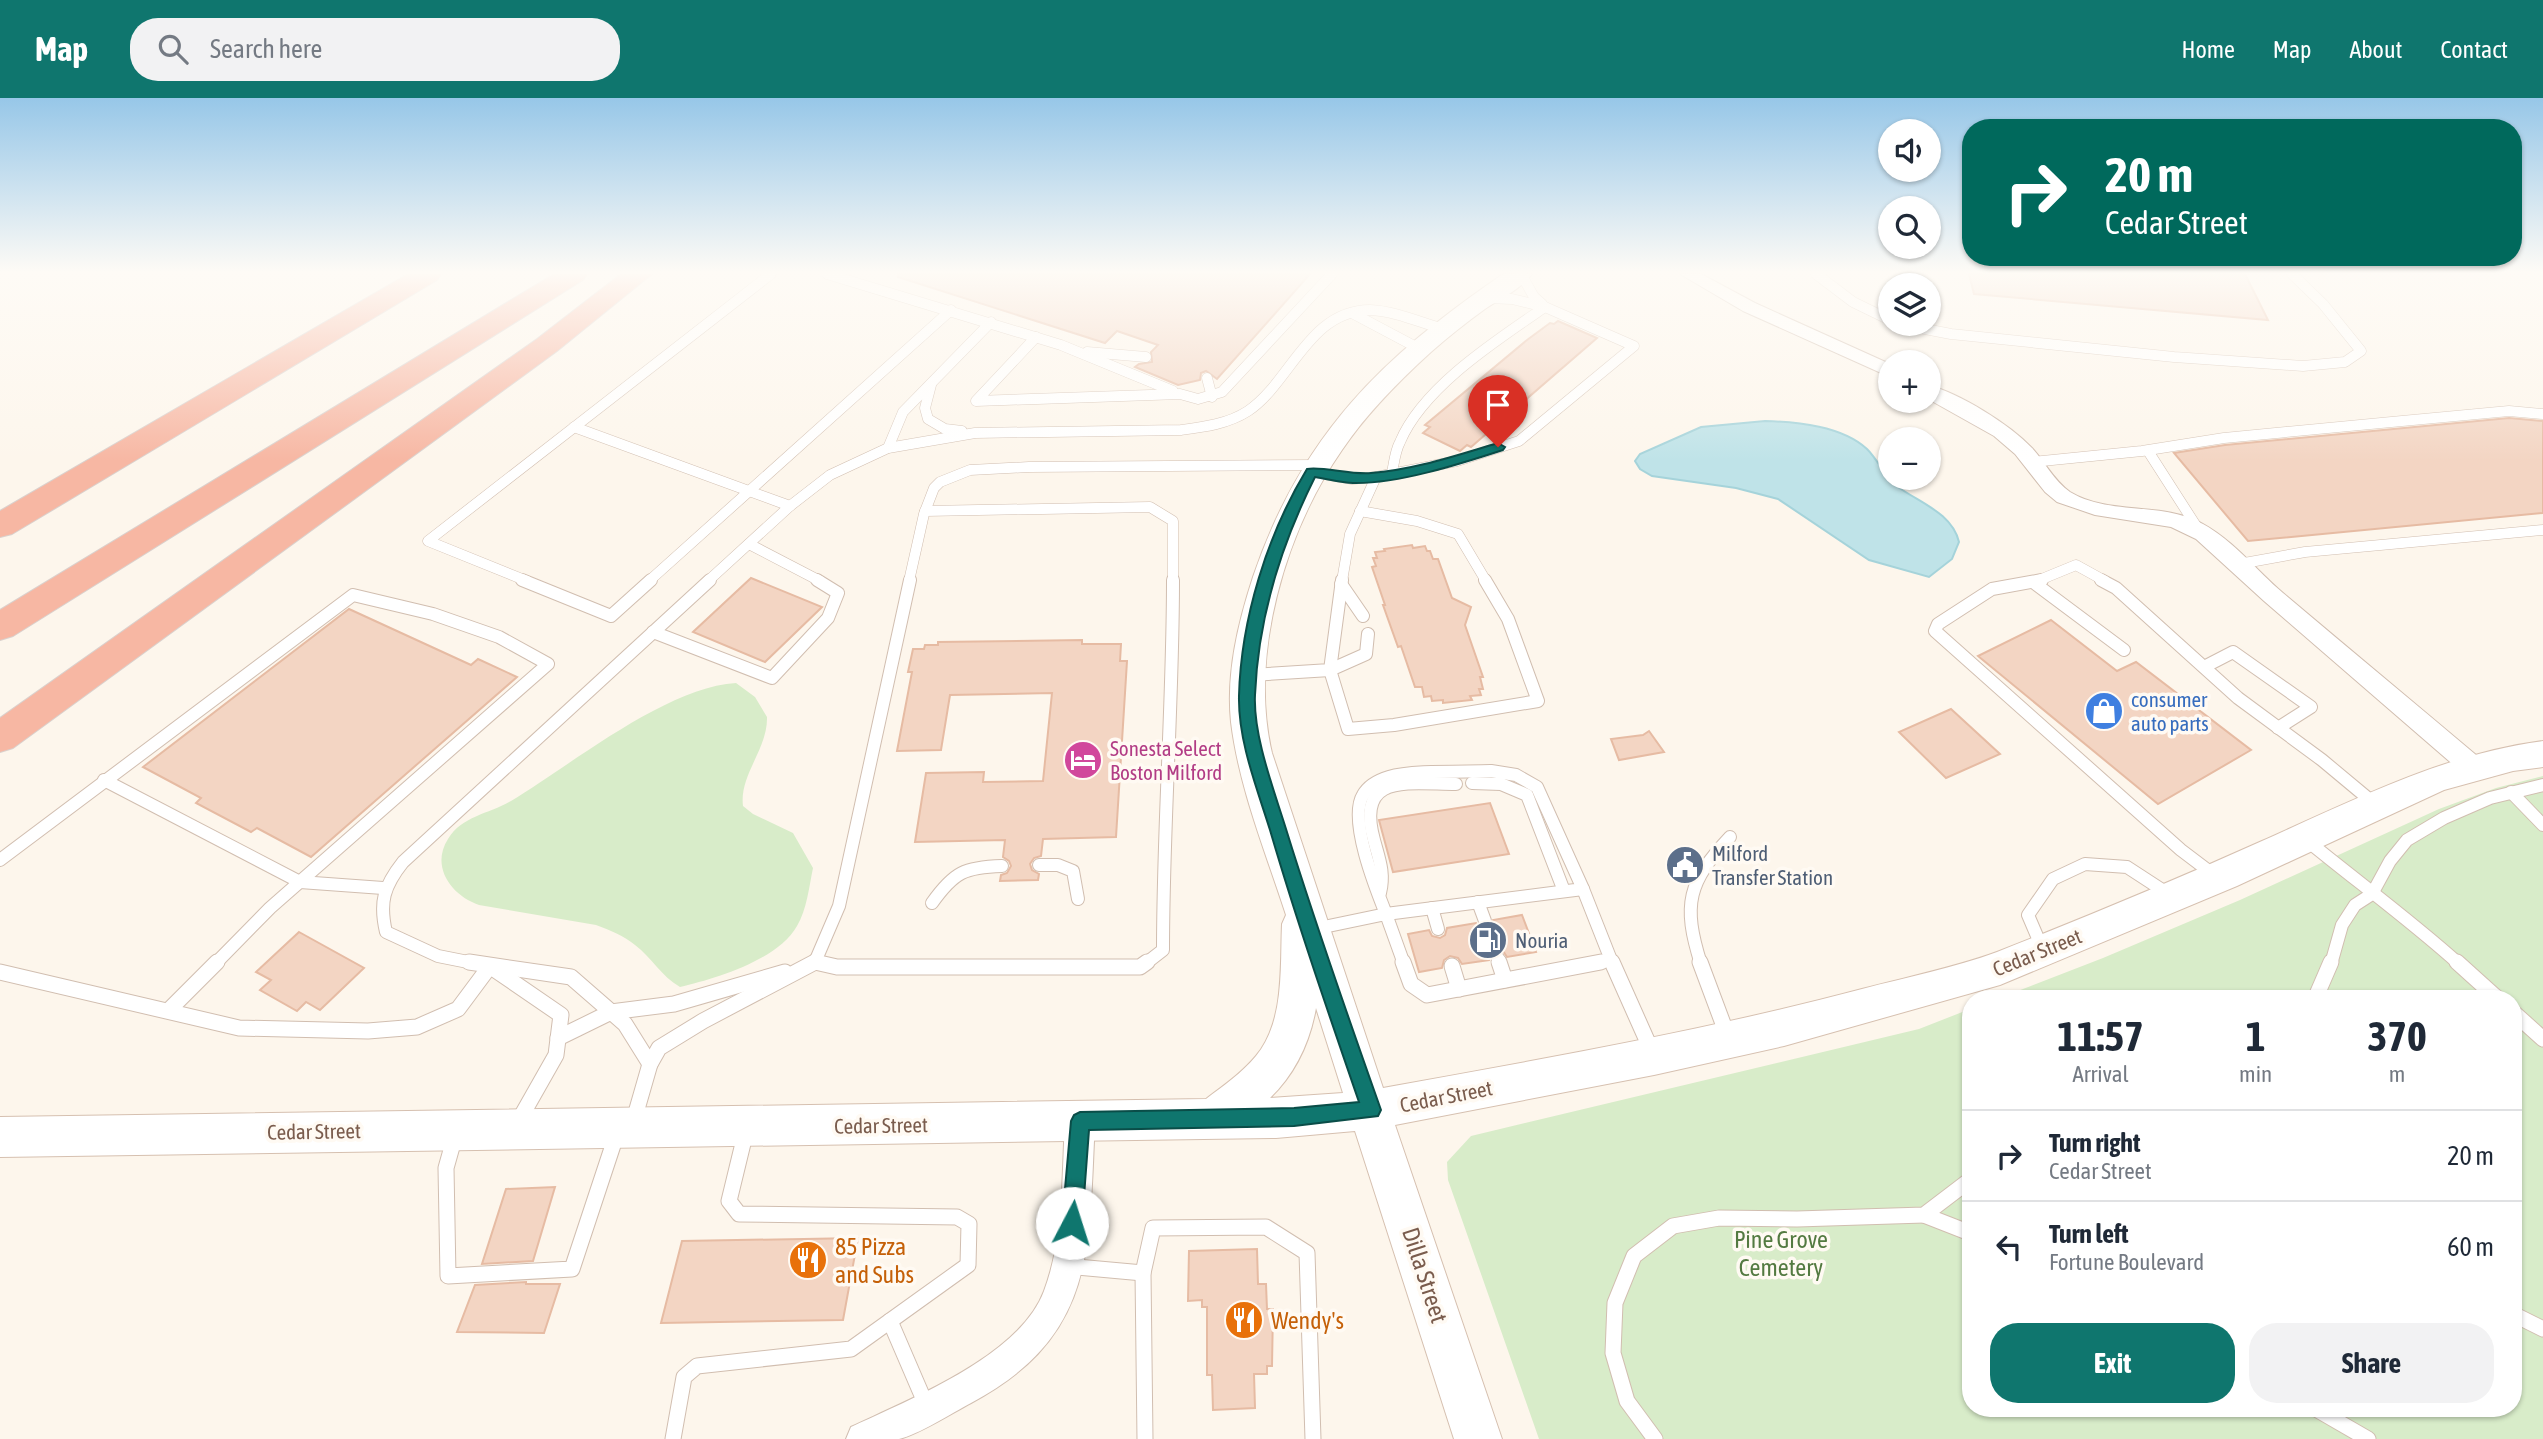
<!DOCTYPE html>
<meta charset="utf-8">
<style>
:root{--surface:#fff;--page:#f2f2f3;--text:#1f2937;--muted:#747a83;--line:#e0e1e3;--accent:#0f766e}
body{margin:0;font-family:"Asap Condensed",sans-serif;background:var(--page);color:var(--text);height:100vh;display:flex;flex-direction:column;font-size:26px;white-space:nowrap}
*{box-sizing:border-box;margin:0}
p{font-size:23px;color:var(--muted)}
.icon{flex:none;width:38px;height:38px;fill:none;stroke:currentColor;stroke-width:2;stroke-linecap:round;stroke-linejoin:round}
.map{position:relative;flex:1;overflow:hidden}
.details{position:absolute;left:1962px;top:892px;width:560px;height:427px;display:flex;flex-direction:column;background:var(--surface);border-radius:28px;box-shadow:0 2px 5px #0004}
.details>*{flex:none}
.banner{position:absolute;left:1962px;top:21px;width:560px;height:147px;border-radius:28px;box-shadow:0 2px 5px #0004;background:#00695c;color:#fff;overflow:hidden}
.tools{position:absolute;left:1878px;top:21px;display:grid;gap:14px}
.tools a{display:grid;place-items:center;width:63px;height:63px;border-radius:50%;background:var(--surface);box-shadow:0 2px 5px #0004;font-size:35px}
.pin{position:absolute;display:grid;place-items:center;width:60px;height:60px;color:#fff;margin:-72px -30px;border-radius:50% 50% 50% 0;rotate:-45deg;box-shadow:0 0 7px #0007}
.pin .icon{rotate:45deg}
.me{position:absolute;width:77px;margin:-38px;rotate:5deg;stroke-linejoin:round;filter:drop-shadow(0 0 5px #0008)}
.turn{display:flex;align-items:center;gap:24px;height:147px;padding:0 28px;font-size:32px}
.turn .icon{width:91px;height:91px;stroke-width:2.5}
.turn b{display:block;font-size:49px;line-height:60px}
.eta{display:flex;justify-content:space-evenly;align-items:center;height:119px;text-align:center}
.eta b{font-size:42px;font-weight:700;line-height:49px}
.primary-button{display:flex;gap:14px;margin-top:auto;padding:14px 28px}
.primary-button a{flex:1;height:80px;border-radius:28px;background:var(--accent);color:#fff;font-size:28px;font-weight:700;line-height:80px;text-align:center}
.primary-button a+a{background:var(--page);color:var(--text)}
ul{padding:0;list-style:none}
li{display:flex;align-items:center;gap:21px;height:91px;padding:0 28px;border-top:2px solid var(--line)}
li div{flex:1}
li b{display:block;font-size:26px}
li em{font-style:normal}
header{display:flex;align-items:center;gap:42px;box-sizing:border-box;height:98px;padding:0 35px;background:var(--accent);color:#fff}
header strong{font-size:33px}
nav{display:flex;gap:38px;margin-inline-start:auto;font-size:24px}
.search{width:490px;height:63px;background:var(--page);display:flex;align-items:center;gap:18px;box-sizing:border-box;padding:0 24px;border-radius:28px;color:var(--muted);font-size:26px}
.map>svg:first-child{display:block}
</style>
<header>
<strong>Map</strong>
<div class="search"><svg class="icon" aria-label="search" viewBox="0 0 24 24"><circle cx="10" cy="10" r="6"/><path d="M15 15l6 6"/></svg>Search here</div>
<nav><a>Home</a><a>Map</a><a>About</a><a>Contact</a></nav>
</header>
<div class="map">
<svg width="2543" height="1341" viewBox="0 0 2543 1341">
<rect width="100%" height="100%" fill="#fdf6ec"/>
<!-- green -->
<g fill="#d8ecc9">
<path d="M736,585L755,599L767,619C768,651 739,677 743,708L753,716L793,735L813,770C809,789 807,811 797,828C778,862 715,881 680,889C661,878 652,860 635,847C624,838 610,832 596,827L479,807C452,798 430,769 448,741C462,718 489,716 511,703C571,667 666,589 736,585Z"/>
<polygon points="2543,678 2543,1341 1539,1341 1448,1082 1447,1064 1471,1038 1919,931 1970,911 1970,1311 2513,1311 2513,901 1997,901 2103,860 2240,802 2439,711 2496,690"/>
</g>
<!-- water -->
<path fill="#bfe3e8" stroke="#a5d3da" stroke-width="2" d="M1765,323C1798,324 1842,328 1867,351C1878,362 1885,379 1898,389C1920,405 1952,415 1959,444L1952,461L1929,479L1869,462L1778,401L1736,390L1652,378L1640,371L1635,363L1640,356L1701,329Z"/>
<!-- building -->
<g fill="#f3d5c3" stroke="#e6bba3" stroke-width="2">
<polygon points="898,176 1310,176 1217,281 1206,273 1201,275 1200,282 1178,287 1135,269 1139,266 1152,264 1151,254 1158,247 1117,233 1105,245 898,179"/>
<polygon points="1969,176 2245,176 2268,222 1974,196"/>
<polygon points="1558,223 1597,240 1471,349 1467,347 1460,353 1423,335 1430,329 1425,327 1527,242 1550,225 1554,226"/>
<polygon points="2509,320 2543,323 2543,415 2248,443 2174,355 2225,347"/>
<polygon points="1412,447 1413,450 1425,448 1427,453 1430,453 1433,461 1438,461 1452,500 1471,509 1465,527 1483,579 1480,579 1483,591 1479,591 1481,597 1470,598 1472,602 1443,605 1443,602 1432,603 1431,598 1424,599 1422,589 1415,589 1401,548 1398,549 1383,507 1385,507 1372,469 1376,468 1373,460 1377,460 1375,454 1385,453 1384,451"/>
<polygon points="751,480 822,509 765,564 693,534"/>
<polygon points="349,511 471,567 478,561 517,579 311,759 257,730 251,734 196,705 201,700 143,669"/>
<polygon points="2051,522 2117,573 2136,564 2251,652 2158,706 1978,558"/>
<polygon points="1082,542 1082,546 1121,546 1120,563 1127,563 1116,739 1043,741 1041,758 1034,760 1030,766 1032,772 1039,776 1038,782 1000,783 1001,777 1007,775 1011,768 1009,763 1003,759 1005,742 915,744 926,675 984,674 983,684 1043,683 1052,595 950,597 941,652 897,653 912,574 908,574 913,551 924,551 925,547 938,547 938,544"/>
<polygon points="1951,611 2000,656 1946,680 1899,634"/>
<polygon points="1649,633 1664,654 1619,662 1611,641 1643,637"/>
<polygon points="1490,705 1509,756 1393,774 1379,722"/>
<polygon points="1522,817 1536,854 1507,859 1503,853 1496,852 1491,855 1489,862 1462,866 1458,860 1450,858 1444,862 1442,870 1419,874 1408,836 1429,832 1432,838 1440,840 1445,837 1447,830 1476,825 1480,830 1487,831 1492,828 1493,822"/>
<polygon points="299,834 364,870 320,912 306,904 297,913 260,892 271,882 256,874"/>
<polygon points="555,1089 533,1163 482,1166 506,1091"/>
<polygon points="858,1140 843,1222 661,1225 682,1143"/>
<polygon points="1257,1151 1258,1186 1266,1186 1267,1211 1273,1211 1272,1268 1267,1268 1267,1276 1254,1276 1255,1310 1213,1312 1212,1277 1207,1277 1207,1209 1202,1209 1202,1202 1188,1203 1189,1153"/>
<polygon points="526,1184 526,1186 560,1186 544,1235 457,1234 475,1187"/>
</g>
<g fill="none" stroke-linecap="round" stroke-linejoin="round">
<defs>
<g id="service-far2">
<polyline points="827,176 1061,247 1173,293"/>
<polyline points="1521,176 1534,199 1542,206"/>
<polyline points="1816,176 1853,204 1890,222"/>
<polyline points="1487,200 1512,201 1545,209"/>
<polyline points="1352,215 1418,250"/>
<polyline points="1899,226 1951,236 2174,259 2303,268 2345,264 2361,253 2323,206 2292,176"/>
<polyline points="1036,239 976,303 1180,296 1198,301 1222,294 1332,176"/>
<polyline points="1087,254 1146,259"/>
<polyline points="1207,280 1212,299"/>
<polyline points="931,287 925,310 928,321 945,331 962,333"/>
<polyline points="574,329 790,408"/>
<polyline points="888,350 903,314 991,224"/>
<polyline points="2148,353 2200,434"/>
<polyline points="2032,364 2142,353 2224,340 2402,323 2509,313 2543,316"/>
<path d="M1312,374L1352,381L1376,379L1457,363L1519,343L1634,248L1545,209C1497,242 1423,289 1400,344C1395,353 1394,365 1392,375"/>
<polyline points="925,413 1150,409 1173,423 1173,483"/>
<polyline points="1360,413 1417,423 1458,436 1486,483"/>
<polyline points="749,446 820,483"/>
<polyline points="2239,466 2305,454 2543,432"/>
<polyline points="527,483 428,443 771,176"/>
<polyline points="649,483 951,212"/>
<path d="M708,483L790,408L830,377L888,350L975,335L1181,332C1204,329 1228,326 1248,313C1291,284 1309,212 1370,212C1395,213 1419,224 1443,231"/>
<polyline points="909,483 924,416 934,390 940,384 970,372 1029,369 1318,367"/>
<polyline points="1342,483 1350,436 1376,379"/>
<polyline points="2037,483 2076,467 2105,483"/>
</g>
<g id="service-far1">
<polyline points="522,482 611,518 651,482"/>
<polyline points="2042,482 1992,491 1938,526 1935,533 2181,752 2214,777"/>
<polyline points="2101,482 2116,490 2238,600 2322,662 2376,707"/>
<polyline points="2033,484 2124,552"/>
<polyline points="1341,486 1363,518"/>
<polyline points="653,534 772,580 828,520 838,495 817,482"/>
<polyline points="1368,536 1366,556 1330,572 1348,631 1394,627 1538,603 1508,521 1485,482"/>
<polyline points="2204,569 2233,554 2311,609 2278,630"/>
<polyline points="1252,577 1330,572 1342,482"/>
<path d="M1491,673L1516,677L1537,689L1583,791L1386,816C1376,791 1348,721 1363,697C1368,688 1379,682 1389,679C1411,672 1465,674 1491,673Z"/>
<polyline points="104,682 300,784 383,790"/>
<polyline points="1472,685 1501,686 1527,697 1564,793"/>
<polyline points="2511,694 2543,727"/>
<path d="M2304,740C2355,782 2409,821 2459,866"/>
<polyline points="0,762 353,497 433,516 499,539 548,566 270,810 215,866"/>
<polyline points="1039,767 1058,767 1073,773 1078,801"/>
<polyline points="1583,791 1611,862"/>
<path d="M1380,795C1385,775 1379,761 1374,742C1355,674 1409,686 1456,686"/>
<polyline points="1478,804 1485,823"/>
<path d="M932,805C954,774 965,769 1002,768"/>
<polyline points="1432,810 1438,831"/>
<polyline points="1314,831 1386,816 1404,866"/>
<polyline points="2043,852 2028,817 2053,781 2085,766 2127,769 2170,797"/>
<polyline points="1498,860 1500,866"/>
<polyline points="815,864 822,866"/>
<path d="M478,866L438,858L386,834C379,804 384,788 403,764L710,482"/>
<polyline points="812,866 815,864 839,808 910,482"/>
<path d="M1145,866L1163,852C1163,728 1173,605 1173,482"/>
<polyline points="1592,866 1611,862 1613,866"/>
<path d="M1701,866C1682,806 1688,784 1730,739"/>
<polyline points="2331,866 2342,827 2355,807 2372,796 2390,763 2407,742 2444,720 2490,700 2543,687"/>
</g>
<g id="service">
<polyline points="469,864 571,879 625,926 650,966"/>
<polyline points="815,864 837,869 1140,869 1147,864"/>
<polyline points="1403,864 1411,886 1427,897 1601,864"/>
<polyline points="1499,864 1505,882"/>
<polyline points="1612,864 1653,956"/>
<polyline points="1700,864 1728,939"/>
<polyline points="2457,864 2498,901"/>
<polyline points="1452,868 1459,891"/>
<polyline points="491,869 561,917 556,957 518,1024"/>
<polyline points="0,874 239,930 368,933 417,929 458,911 490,868"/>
<polyline points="2315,901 2331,864"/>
<polyline points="169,912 217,864"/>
<polyline points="2513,914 2543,941"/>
<polyline points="558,940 611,914 674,906 785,874"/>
<polyline points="633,1025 650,966 659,950 703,923 815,864"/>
<polyline points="455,1038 446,1070 448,1178 572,1171 617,1035"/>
<polyline points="1924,1117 1970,1135"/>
<polyline points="1066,1168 1143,1175"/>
<polyline points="2513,1216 2543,1231"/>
<polyline points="890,1223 927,1309"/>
<polyline points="2316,1311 2368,1341"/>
<polyline points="673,1341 684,1279 697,1268 851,1251 968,1167 969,1126 957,1119 739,1116 729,1103 746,1033"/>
<polyline points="1145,1341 1143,1175 1153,1130 1266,1129 1307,1155 1313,1341"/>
<polyline points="1655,1341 1627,1303 1613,1255 1615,1205 1634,1158 1673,1128 1719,1120 1797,1121 1924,1117 1970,1082"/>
</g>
<g id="minor">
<polygon points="1680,176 1701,176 1755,205 1890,266 1890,279 1743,213"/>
<path d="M1928,287C1961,296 2009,326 2032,350C2045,364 2054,383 2070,394C2110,418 2162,403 2203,426C2234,443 2256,472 2283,495C2349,551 2416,606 2482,662L2485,669L2482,676L2473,679L2464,676L2264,503L2196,441L2171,429L2095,417L2057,404L2045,394L2015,356L1994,338L1928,301Z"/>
<path d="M1080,1009L1090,1013L1095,1023C1088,1150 1098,1237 971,1305C952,1315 918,1337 899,1341C883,1341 862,1341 846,1341L851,1329C910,1301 1020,1258 1044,1193C1064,1140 1062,1078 1065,1023L1070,1013Z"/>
</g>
<path id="secondary" d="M1503,176H1532C1521,191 1500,201 1485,211C1467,224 1448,239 1431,254C1398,284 1367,315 1342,352C1285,434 1249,557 1272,655L1383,990C1543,961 1704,933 1862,891C1907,879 1954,870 1997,854C2086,819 2175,782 2262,743C2354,702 2443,656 2543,643V669L2513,673L2444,692L2237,788L2000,887L1784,948L1654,977L1395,1027L1502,1341H1454L1355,1033L1276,1040L0,1059V1019L1206,1001C1223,988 1242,975 1256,958C1285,923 1280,869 1282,826L1286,817C1266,755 1239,690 1231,624C1226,575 1238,525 1253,479C1301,337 1382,259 1503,176ZM1316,910L1343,995L1270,1000C1295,976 1310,944 1316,910Z"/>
<g id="motorway">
<polygon points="408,176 441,176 437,182 12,436 0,439 0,413"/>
<polygon points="554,176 587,176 583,182 13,538 0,542 0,512"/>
<polygon points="621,176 652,176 557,253 13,650 0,654 0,620 537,241"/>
</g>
</defs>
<!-- service-far2 casing -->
<use href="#service-far2" stroke="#d1beb0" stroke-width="11"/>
<!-- service-far1 casing -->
<use href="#service-far1" stroke="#d1beb0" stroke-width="14"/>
<!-- service casing -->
<use href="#service" stroke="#d1beb0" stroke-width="17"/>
<!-- minor casing -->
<use href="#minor" stroke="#d1beb0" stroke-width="2"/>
<!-- secondary casing -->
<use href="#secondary" stroke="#d6c0b0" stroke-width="2"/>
<!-- motorway casing -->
<use href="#motorway" stroke="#dad1cd" stroke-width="2"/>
<!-- service-far2 -->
<use href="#service-far2" stroke="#fff" stroke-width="10"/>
<!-- service-far1 -->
<use href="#service-far1" stroke="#fff" stroke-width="12"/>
<!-- service -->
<use href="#service" stroke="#fff" stroke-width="15"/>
<!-- minor -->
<use href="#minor" fill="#fff" fill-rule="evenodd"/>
<!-- secondary -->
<use href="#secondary" fill="#fff" fill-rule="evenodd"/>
<!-- motorway -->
<use href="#motorway" fill="#f7b7a3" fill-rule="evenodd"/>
</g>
<!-- sky -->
<linearGradient id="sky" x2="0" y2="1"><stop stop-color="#97c7e8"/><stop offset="0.48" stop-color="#fefbf6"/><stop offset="1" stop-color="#fefbf6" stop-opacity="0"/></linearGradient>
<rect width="2543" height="363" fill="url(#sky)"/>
<!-- route -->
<path fill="#0f766e" stroke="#0a4d48" stroke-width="2" d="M1498,345L1505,349L1503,352C1460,366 1398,386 1353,385C1341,385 1328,381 1315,379C1281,447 1258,521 1255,597C1253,638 1274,692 1286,731C1315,825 1348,919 1381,1012L1378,1018L1294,1028L1089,1032L1082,1125L1079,1132L1072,1135L1065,1132L1062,1125L1071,1023L1074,1017L1080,1014L1294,1010L1359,1004C1328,914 1297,824 1270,732C1257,690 1238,643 1239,598C1241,521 1267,437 1307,371C1322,368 1351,377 1371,375C1414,372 1457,357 1498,345Z"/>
<!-- icons -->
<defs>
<symbol id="shop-disc" viewBox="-11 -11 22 22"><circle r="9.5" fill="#3f7fe0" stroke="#fffaf3"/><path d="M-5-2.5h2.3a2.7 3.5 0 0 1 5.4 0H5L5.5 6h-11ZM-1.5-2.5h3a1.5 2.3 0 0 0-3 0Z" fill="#fff"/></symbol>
<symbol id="hotel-disc" viewBox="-11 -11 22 22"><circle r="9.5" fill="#d1479c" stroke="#fffaf3"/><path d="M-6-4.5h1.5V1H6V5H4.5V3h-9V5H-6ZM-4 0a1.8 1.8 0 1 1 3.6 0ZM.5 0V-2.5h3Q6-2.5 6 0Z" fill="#fff"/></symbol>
<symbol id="civic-disc" viewBox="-11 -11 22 22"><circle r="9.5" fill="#5c6f8a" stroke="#fffaf3"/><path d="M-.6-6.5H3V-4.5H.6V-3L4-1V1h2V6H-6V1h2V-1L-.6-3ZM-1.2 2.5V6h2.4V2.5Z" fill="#fff"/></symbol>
<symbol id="fuel-disc" viewBox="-11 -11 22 22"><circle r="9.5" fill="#5c6f8a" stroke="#fffaf3"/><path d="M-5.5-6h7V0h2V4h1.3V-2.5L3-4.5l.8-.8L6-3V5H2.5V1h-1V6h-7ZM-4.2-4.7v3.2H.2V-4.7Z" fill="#fff"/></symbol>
<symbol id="restaurant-disc" viewBox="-11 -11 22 22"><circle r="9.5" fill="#e8710a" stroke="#fffaf3"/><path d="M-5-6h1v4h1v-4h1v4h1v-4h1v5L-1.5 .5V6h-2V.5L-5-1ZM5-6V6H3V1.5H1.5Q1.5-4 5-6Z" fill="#fff"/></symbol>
</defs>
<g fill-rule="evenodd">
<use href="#shop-disc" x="2082" y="591" width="44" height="44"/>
<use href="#hotel-disc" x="1061" y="640" width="44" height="44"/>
<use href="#civic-disc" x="1663" y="745" width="44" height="44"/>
<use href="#fuel-disc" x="1466" y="820" width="44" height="44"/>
<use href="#restaurant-disc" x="786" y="1140" width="44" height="44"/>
<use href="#restaurant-disc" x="1222" y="1200" width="44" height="44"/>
</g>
<g text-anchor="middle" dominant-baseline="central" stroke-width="7" stroke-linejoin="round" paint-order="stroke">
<!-- shop labels -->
<g font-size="21" fill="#366cbe" stroke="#fffaf3" text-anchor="start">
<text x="2131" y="601">consumer<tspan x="2131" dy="24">auto parts</tspan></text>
</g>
<!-- hotel labels -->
<g font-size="21" fill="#b23c85" stroke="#fffaf3" text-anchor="start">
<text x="1110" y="650">Sonesta Select<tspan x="1110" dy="24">Boston Milford</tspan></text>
</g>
<!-- service labels -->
<g font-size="21" fill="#4e5e75" stroke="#fffaf3" text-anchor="start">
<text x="1712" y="755">Milford<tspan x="1712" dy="24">Transfer Station</tspan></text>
<text x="1515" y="842">Nouria</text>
</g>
<!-- street labels -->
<g font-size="21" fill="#7a5c4d" stroke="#fffaf3">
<text transform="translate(2037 854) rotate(-22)">Cedar Street</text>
<text transform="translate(1446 998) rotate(-11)">Cedar Street</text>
<text transform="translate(881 1027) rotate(-1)">Cedar Street</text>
<text transform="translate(314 1033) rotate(-1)">Cedar Street</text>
</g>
<!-- near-park labels -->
<g font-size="24" fill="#537a41" stroke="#fffaf3">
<text x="1781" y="1141">Pine Grove<tspan x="1781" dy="28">Cemetery</tspan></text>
</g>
<!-- near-food labels -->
<g font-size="24" fill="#c56008" stroke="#fffaf3" text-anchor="start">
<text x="835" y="1148">85 Pizza<tspan x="835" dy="28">and Subs</tspan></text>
<text x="1271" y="1222">Wendy's</text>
</g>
<!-- near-street labels -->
<g font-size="24" fill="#7a5c4d" stroke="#fffaf3">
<text transform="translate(1425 1177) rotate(72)">Dilla Street</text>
</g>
</g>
</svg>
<div class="tools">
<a><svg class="icon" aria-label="sound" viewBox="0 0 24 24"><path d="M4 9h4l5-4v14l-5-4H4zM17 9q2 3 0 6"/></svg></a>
<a><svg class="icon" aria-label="search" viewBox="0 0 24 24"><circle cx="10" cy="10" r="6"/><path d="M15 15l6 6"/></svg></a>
<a><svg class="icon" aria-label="layers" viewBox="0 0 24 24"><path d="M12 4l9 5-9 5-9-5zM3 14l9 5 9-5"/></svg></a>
<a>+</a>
<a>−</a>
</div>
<div class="pin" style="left:1498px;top:349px;background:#d93025"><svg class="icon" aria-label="arrive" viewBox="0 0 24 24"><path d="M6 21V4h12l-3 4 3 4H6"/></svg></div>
<svg class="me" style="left:1072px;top:1125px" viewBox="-20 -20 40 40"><circle r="19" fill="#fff"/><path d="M0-13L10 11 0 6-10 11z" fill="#0f766e"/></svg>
<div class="banner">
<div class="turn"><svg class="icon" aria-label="right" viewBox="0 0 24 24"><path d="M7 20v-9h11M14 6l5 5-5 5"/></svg><div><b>20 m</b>Cedar Street</div></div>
</div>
<section class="details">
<div class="eta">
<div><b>11:57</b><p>Arrival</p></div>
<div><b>1</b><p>min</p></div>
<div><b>370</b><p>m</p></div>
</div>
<ul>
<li><svg class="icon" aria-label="right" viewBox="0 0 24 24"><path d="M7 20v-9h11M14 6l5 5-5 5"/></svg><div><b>Turn right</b><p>Cedar Street</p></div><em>20 m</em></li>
<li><svg class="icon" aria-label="left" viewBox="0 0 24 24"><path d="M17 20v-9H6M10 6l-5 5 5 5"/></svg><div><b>Turn left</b><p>Fortune Boulevard</p></div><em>60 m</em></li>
</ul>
<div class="primary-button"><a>Exit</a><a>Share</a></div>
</section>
</div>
